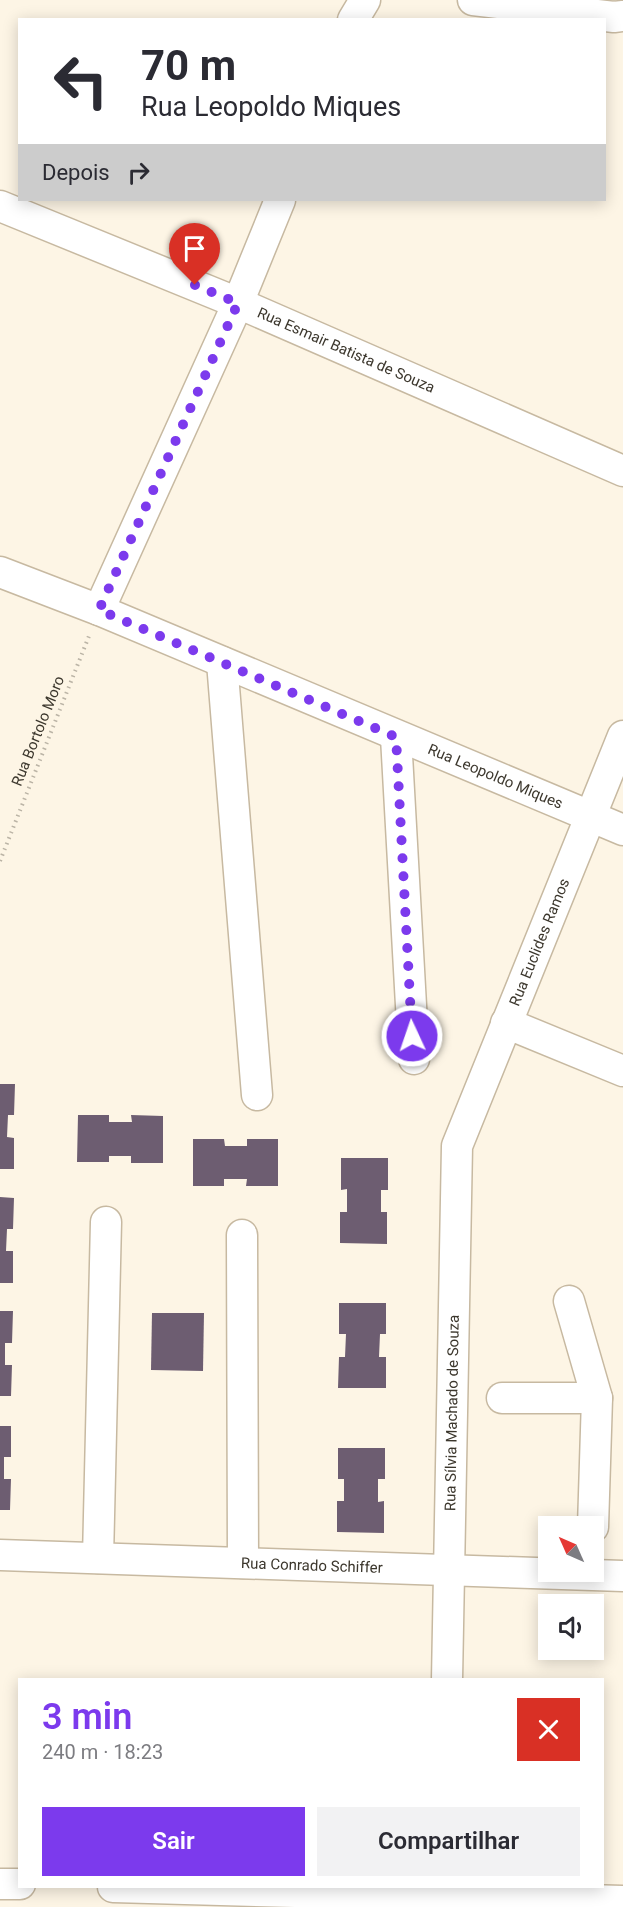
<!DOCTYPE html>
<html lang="pt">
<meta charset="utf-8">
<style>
:root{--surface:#fff;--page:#f2f2f3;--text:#2b2b33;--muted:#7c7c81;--accent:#7c3aed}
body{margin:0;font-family:Roboto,sans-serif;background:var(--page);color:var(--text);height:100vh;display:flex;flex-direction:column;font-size:22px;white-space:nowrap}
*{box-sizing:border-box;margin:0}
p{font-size:20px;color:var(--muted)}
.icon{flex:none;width:33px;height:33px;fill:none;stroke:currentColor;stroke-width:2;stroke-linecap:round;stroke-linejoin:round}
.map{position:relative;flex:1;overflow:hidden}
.sheet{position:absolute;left:18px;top:1678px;width:586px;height:210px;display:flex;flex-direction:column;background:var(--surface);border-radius:0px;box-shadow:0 3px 15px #0003}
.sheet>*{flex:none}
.hud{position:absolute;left:18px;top:18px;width:588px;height:183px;border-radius:0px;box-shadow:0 3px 15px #0003;background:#fff;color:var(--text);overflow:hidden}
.needle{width:39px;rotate:315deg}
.fabs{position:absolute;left:538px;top:1516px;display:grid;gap:12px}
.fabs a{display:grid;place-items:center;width:66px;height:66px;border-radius:0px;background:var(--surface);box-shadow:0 3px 15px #0003;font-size:30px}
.pin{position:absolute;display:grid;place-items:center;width:51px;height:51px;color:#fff;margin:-62px -26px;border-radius:50% 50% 50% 0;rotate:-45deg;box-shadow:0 0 6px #0007}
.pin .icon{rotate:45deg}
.me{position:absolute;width:66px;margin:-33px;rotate:357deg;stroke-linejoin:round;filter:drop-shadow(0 0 4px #0008)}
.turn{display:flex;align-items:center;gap:21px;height:126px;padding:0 24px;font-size:27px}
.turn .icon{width:78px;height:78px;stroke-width:2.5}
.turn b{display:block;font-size:42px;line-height:51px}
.then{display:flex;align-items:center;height:57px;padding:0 24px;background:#0003;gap:12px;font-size:22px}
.round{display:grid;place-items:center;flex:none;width:63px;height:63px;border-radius:0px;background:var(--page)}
.headline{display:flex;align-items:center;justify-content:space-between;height:102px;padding:0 24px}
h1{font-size:36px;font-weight:600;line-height:45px;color:var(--accent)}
.action{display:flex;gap:12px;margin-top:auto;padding:12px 24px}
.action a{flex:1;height:69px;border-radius:0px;background:var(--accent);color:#fff;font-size:24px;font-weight:600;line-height:69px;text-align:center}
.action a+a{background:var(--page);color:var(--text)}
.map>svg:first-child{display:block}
</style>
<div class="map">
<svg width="623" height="1907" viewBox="0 0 623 1907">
<rect width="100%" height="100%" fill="#fdf5e5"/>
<!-- building -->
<g fill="#6d5d71">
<polygon points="0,1084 15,1084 14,1115 8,1115 7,1137 14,1138 14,1169 0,1169"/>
<polygon points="78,1115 109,1115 109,1122 132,1122 131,1115 163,1116 163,1163 131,1163 131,1156 109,1156 109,1162 77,1162"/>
<polygon points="193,1139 224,1139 225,1146 247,1146 247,1139 278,1139 278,1186 246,1186 247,1179 224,1179 224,1186 193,1186"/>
<polygon points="341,1158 388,1158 388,1190 381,1190 381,1212 387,1212 387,1244 340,1243 340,1212 347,1212 347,1189 341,1190"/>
<polygon points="0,1197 14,1198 13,1229 7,1229 6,1251 13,1251 13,1283 0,1283"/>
<polygon points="339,1303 386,1303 386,1334 380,1334 379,1357 386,1357 386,1388 338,1388 339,1357 345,1357 346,1334 339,1334"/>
<polygon points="0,1311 13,1311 12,1343 5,1343 5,1365 12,1365 11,1396 0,1396"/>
<polygon points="152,1313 204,1313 203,1371 151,1370"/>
<polygon points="0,1426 11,1426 11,1457 4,1457 4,1479 11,1479 10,1510 0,1510"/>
<polygon points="338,1448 385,1448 385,1479 378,1479 378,1502 384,1501 384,1533 337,1532 337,1501 344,1501 344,1479 338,1479"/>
</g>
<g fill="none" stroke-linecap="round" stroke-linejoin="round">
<defs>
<g id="minor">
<polyline points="473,0 614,17 623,16"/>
<polyline points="353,20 365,0"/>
<path id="s1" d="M0,206L238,303L623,471"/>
<path id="s2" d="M0,572L99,610L623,830"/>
<polyline points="99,610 238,303 280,200"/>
<polyline points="222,662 257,1095"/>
<polyline points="396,737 414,1059"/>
<polyline points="506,1023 623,1071"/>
<polyline points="242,1235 243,1563"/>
<polyline points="569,1301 597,1398 593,1527"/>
<polyline points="502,1398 597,1398"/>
<path id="s3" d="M0,1555L623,1576"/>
<polyline points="98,1558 106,1222"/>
<path id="s4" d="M447,1680L457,1146L623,736"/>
<polyline points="0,1884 20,1884"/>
<polyline points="113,1887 623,1901"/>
</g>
</defs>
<!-- minor casing -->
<use href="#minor" stroke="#c7b9a1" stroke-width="33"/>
<!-- path -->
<polyline stroke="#bbb4a6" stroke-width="4" stroke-dasharray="1.5 4.5" stroke-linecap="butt" points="0,861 89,636"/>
<!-- minor -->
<use href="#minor" stroke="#fff" stroke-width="30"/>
</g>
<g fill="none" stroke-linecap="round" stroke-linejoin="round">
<!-- route -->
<polyline stroke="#7c3aed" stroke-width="10" stroke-dasharray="0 18" points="195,285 238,303 99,610 396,737 412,1036"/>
</g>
<g text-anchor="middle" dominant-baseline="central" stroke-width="6" stroke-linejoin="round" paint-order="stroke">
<!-- street labels -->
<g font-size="15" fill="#3c372d" stroke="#fdf5e5">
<text stroke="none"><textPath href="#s1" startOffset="375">Rua Esmair Batista de Souza</textPath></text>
<text transform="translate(38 731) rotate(-68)">Rua Bortolo Moro</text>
<text stroke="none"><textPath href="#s2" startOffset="536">Rua Leopoldo Miques</textPath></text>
<text stroke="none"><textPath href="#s4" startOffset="754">Rua Euclides Ramos</textPath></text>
<text stroke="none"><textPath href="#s4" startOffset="267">Rua Sílvia Machado de Souza</textPath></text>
<text stroke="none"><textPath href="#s3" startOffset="312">Rua Conrado Schiffer</textPath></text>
</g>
</g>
</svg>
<div class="fabs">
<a><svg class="needle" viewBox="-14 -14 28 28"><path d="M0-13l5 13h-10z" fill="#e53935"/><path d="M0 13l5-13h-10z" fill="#7c7c81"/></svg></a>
<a><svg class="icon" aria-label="sound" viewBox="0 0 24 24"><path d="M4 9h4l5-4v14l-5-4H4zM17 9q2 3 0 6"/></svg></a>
</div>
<div class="pin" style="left:195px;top:285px;background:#d93025"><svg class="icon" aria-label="arrive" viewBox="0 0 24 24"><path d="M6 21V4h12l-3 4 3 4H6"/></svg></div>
<svg class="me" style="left:412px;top:1036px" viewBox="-20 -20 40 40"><circle r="17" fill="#7c3aed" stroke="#fff" stroke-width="3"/><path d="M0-11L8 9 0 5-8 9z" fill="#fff"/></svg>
<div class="hud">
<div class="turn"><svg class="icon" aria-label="left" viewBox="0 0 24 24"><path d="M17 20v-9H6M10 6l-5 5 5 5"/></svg><div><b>70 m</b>Rua Leopoldo Miques</div></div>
<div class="then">Depois<svg class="icon" aria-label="right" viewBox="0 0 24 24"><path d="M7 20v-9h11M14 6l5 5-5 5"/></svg></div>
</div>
<section class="sheet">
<div class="headline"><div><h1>3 min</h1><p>240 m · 18:23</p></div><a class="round" style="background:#d93025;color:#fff"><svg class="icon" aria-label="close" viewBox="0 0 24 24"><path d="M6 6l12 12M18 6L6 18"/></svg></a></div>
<div class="action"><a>Sair</a><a>Compartilhar</a></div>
</section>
</div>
